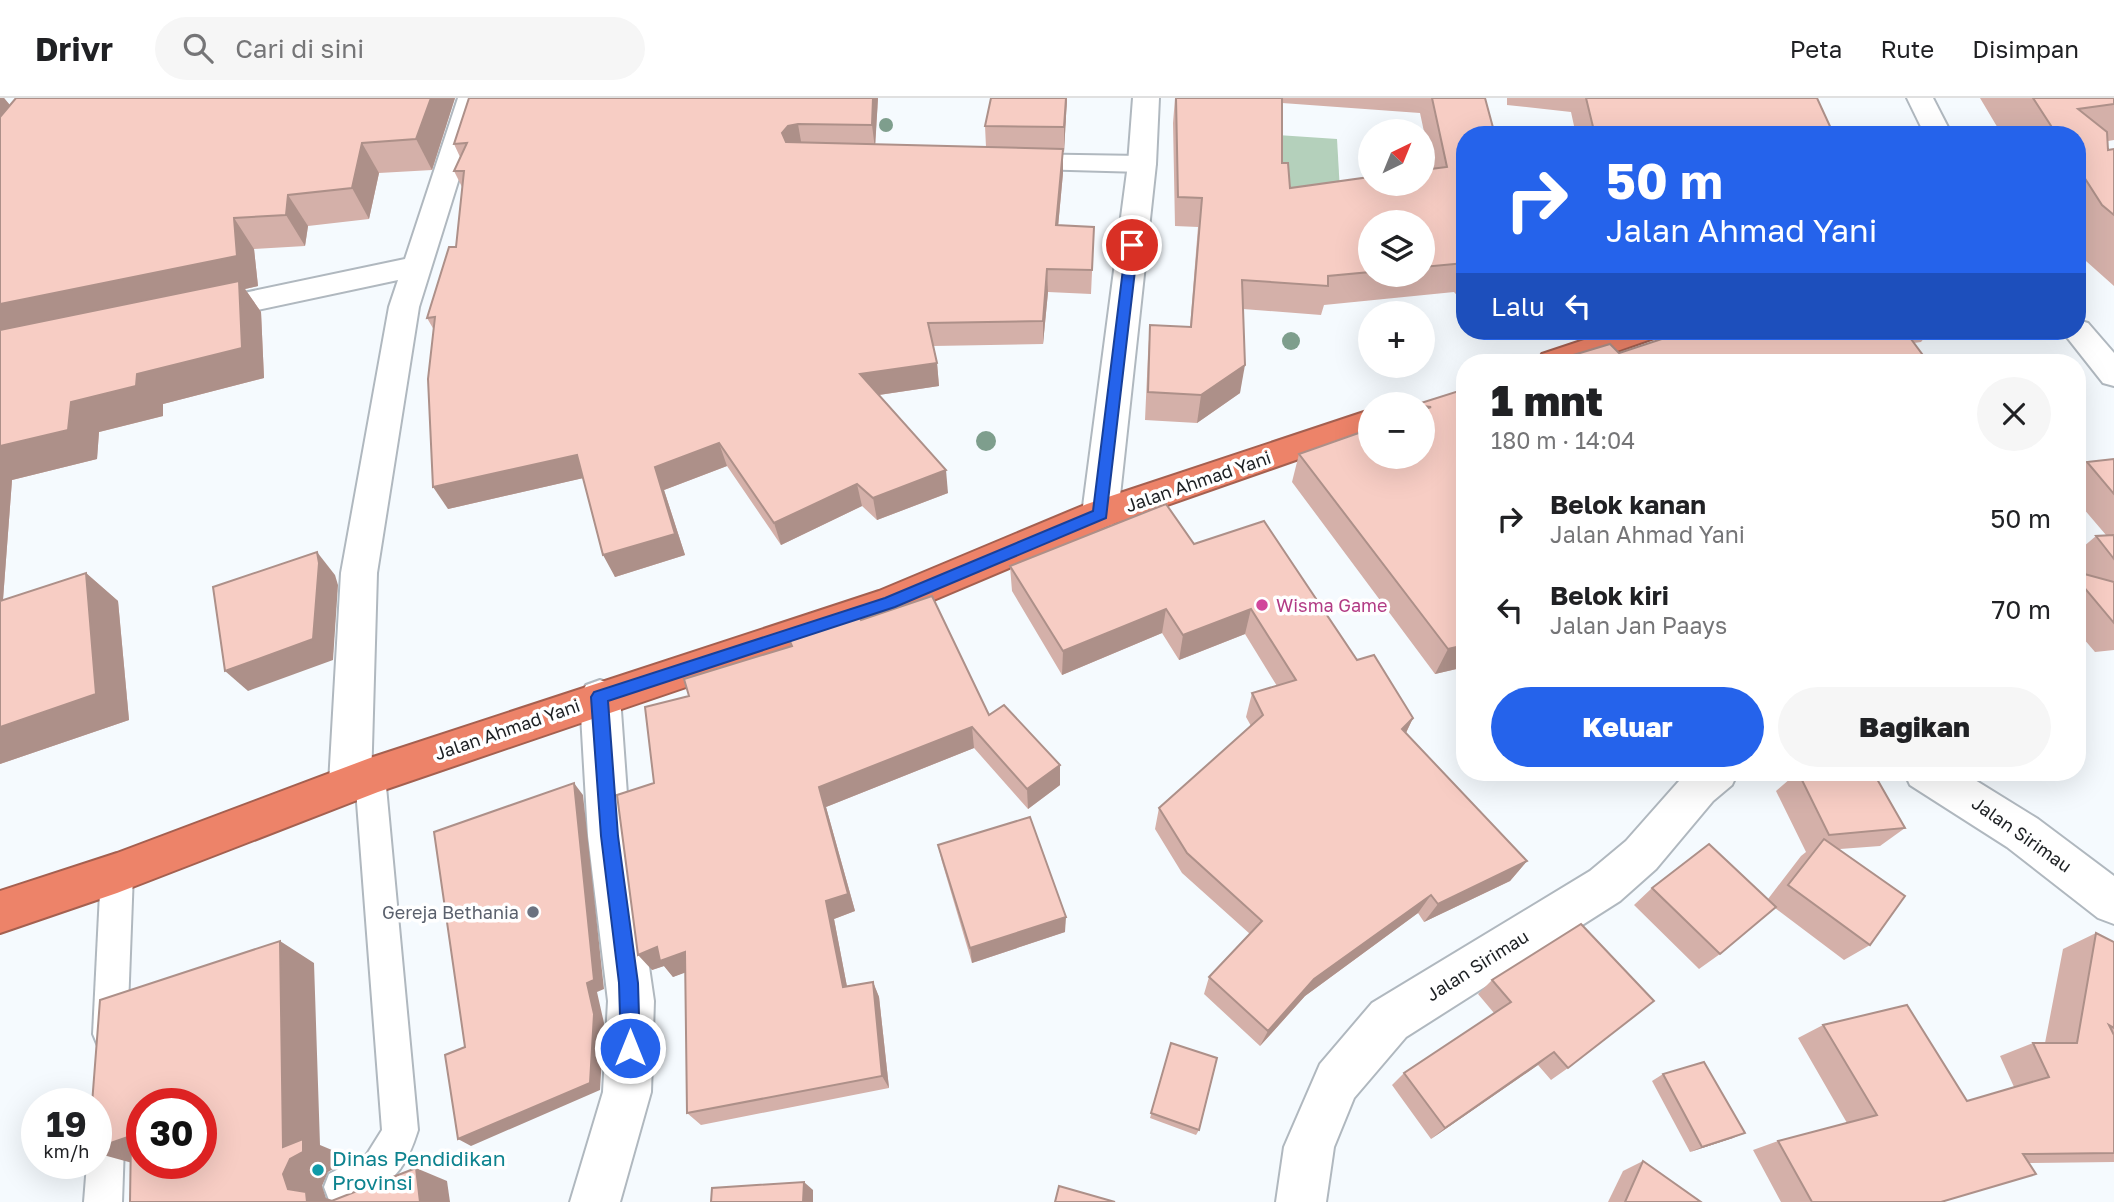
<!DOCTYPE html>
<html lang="id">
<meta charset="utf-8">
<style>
:root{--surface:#fff;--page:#f6f6f6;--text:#202124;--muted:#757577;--line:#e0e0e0;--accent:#2563eb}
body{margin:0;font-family:"Golos Text",sans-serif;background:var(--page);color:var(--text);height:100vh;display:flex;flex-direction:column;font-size:26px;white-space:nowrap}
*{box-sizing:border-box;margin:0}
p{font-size:23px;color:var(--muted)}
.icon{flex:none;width:38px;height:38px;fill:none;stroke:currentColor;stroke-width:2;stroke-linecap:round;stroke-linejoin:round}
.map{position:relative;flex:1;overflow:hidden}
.sheet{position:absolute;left:1456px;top:256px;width:630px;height:427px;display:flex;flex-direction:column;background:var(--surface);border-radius:28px;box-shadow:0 7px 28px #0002}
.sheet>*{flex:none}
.guide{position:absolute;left:1456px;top:28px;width:630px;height:214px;border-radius:28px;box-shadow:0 7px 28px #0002;background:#2563eb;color:#fff;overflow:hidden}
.needle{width:46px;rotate:43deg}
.tools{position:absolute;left:1358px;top:21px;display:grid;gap:14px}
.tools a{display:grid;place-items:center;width:77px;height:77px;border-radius:50%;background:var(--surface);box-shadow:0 7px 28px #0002;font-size:35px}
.speed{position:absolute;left:21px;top:990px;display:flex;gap:14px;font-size:35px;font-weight:700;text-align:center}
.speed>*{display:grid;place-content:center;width:91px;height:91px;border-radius:50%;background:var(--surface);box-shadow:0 7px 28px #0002;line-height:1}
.speed small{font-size:18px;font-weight:400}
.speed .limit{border:10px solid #d22;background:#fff;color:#111}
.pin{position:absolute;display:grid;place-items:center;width:60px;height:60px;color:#fff;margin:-30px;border:4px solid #fff;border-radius:50%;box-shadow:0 2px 7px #0007}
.me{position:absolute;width:77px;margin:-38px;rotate:0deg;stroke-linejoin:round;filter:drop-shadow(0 0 5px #0008)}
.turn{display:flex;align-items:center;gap:24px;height:147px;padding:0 35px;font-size:32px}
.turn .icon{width:91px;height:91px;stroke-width:2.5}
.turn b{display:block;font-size:49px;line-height:60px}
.then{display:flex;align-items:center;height:66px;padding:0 35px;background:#0003;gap:14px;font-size:26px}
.round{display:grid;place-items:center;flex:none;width:74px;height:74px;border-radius:37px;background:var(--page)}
.summary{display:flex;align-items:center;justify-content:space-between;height:119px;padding:0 35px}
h1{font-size:42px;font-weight:800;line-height:52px}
.action{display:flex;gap:14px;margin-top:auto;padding:14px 35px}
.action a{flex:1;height:80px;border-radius:42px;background:var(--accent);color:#fff;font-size:28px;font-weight:800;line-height:80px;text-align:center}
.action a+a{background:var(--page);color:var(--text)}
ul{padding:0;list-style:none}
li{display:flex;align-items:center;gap:21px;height:91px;padding:0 35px}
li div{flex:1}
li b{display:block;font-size:26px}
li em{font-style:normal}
header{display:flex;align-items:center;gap:42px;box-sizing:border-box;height:98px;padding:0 35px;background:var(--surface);border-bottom:2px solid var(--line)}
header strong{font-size:33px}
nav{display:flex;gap:38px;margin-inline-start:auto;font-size:24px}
.search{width:490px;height:63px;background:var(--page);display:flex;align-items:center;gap:18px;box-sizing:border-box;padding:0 24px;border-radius:38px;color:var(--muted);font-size:26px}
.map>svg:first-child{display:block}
</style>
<header>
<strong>Drivr</strong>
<div class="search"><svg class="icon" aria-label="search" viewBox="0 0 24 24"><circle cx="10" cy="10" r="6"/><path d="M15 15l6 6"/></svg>Cari di sini</div>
<nav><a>Peta</a><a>Rute</a><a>Disimpan</a></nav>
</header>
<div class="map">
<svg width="2114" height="1104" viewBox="0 0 2114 1104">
<rect width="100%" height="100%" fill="#f5fafe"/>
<!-- green -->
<polygon fill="#b4d0bb" points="1185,31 1337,41 1340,93 1190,88"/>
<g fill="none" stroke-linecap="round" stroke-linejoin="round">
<defs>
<g id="lane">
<path d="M370,665L381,669L385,678L418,1032C408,1064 397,1083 366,1097C354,1103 342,1104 329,1102L324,1089L329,1076L367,1056L382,1032L355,678L359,669Z"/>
<polygon points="117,760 128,765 133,775 127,936 122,948 110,953 98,948 93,936 101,775 106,765"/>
<polygon points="107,1001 120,1006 125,1019 122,1104 84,1104 87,1066 96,1066 95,1006"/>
</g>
<g id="street">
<polygon points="458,0 484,0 419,209 377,475 371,685 365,698 350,704 335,698 329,685 341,475 389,209 398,182 201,224 190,221 186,214 190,207 201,204 405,161"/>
<polygon points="1011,56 1142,58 1152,60 1156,66 1152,72 1142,74 1001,70 997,64 1001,58"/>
<polygon points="600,582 614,587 620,599 630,738 654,903 651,994 620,1104 570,1104 603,994 608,903 588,738 580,599 586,587"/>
</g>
<g id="secondary">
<polygon points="1133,0 1159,0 1156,66 1118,416 1113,426 1100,430 1087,426 1082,416 1128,66"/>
<polygon points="1907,0 1933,0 1952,37 1925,37"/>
<polygon points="2077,222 2088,225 2114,255 2114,288 2103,285 2062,233 2077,233"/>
<polygon points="1687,674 1738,674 1732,687 1713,703 1656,771 1620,803 1406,939 1354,1000 1334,1049 1326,1104 1276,1104 1284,1049 1320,966 1372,905 1590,773 1626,743"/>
<polygon points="1904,674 1962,674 2038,721 2114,778 2114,826 2098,820 2007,749 1910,687"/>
</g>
<g id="highway">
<polygon points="1611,233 1659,233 1654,240 1586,264 1537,264 1542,256"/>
<polygon points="1370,312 1370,336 1113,426 903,515 378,694 117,795 0,835 0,793 117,755 370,660 879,493 1087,406"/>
</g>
</defs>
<!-- lane casing -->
<use href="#lane" stroke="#b0b8bf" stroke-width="4"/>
<!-- street casing -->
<use href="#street" stroke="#b0b8bf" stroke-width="4"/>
<!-- secondary casing -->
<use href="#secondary" stroke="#b0b8bf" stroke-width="4"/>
<!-- highway casing -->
<use href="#highway" stroke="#a46050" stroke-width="4"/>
<!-- lane -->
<use href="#lane" fill="#fff" fill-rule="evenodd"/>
<!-- street -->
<use href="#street" fill="#fff" fill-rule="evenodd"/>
<!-- secondary -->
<use href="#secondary" fill="#fff" fill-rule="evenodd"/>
<!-- highway -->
<use href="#highway" fill="#ed8369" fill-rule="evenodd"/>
</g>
<!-- trees -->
<g fill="#7e9e8d">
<circle cx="886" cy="27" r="7"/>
<circle cx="1291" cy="243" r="9"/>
<circle cx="986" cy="343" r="10"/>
</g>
<!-- wall -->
<g fill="#d4b0a9" fill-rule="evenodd">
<polygon points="0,0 4,0 10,7 455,0 432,72 379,75 369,121 308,128 305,148 254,151 258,188 245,191 261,214 264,280 163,306 163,318 99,334 97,361 12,382 3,502 86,475 118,503 129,622 0,666"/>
<polygon points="469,0 878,0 875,46 986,49 985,28 1067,0 1064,54 1063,54 1063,75 1058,128 1093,152 1091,196 1048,194 1043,246 933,248 937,265 939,288 879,297 948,395 877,422 862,408 781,447 727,368 664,392 685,457 615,479 583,380 448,411 434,232 427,220 456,149 462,89 454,73 460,59 454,46"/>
<path d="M1175,0H1485L1465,37V206L1454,194L1324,207L1321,217L1243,211L1240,295L1197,325L1145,322L1148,256L1150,227L1190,229L1198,129L1175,128L1173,25ZM1282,5L1420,15L1432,71L1290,90L1282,65ZM1370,124H1423V177H1370Z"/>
<polygon points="1507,0 1817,0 1834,37 1576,37 1571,14 1507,7"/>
<polygon points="1980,0 2114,0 2114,42 2108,43 2108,52 2114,51 2114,188 2077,155 2077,37 2002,37"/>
<polygon points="1686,233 1930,233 1921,244 1914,245 1619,255"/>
<polygon points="1465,291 1465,569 1435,576 1292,384 1299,356 1423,359 1423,306 1420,306 1421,305"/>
<polygon points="2114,361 2114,552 2095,554 2077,533 2077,474 2084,476 2077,467 2077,454 2096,438 2106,437 2077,403 2077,372 2087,364"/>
<polygon points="1194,446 1357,562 1413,620 1406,635 1527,763 1510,783 1424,824 1418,815 1305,898 1260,948 1204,896 1209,879 1250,836 1182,775 1155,731 1159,710 1251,628 1246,619 1252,595 1277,588 1245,536 1179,562 1162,535 1062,577 1012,493 1010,468"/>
<polygon points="861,522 989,617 1060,667 1060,687 1028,711 974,650 826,709 855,813 834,821 847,889 873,884 879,899 889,990 701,1027 687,1015 685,874 673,879 664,868 652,872 654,685 689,598 791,548 786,534"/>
<polygon points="1798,674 1905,730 1880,748 1840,751 1870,847 1844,862 1775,810 1720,856 1699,871 1634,807 1652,790 1768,801 1801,758 1806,754 1776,693"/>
<polygon points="938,747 1065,834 972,865 942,764"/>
<polygon points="2096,835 2114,844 2114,1064 2029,1065 1941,1104 1781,1104 1753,1052 1778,1043 1847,1025 1798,940 1823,927 1967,1003 2014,989 2000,958 2033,945 2045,945 2063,851"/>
<polygon points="1492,882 1568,970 1551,982 1538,967 1431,1041 1392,987 1404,975 1494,915 1478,896"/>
<polygon points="1171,945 1199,1032 1196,1037 1150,1020"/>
<polygon points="1663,976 1733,1040 1690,1054 1652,983"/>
<polygon points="1643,1063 1701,1104 1608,1104 1623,1073"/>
</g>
<!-- shaded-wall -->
<g fill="#ad9089">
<polygon points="0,0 4,0 17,16 0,38"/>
<polygon points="431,0 455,0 432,72 416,41"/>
<polygon points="873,0 878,0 875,51 872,27"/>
<polygon points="1066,0 1067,0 1064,54 1064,29"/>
<polygon points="798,26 802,49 787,59 782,35 788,28"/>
<polygon points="362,45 379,75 369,121 352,90"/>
<polygon points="1063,51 1063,75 1056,151 1056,127"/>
<polygon points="288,97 308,128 305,148 286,117"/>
<polygon points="234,120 254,151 258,188 245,191 261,214 264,280 163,306 163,318 99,334 97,361 12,382 0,541 0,348 71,304 0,242 0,206"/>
<polygon points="1047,171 1048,194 1043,246 1043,223"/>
<polygon points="937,265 939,288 865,299 860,276"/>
<polygon points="1245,267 1240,295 1197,325 1201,297"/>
<polygon points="719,345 727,368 664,392 685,457 615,479 603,457 655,369"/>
<polygon points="577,357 588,379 448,411 433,389"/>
<polygon points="946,372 948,395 877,422 873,400"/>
<polygon points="857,386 862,408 781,447 774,425"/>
<polygon points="317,454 335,477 338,487 333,562 248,593 225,573"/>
<polygon points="86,475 118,503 129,622 0,666 0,629"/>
<polygon points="1166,511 1162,535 1062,577 1063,553"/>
<polygon points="1251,511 1245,536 1179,562 1183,537"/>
<polygon points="1465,547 1465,569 1435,576 1448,551"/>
<polygon points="1413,620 1402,643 1402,631"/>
<polygon points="972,629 974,650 826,709 855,813 834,821 850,904 843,889 826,803 819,689"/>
<polygon points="1060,667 1060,687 1028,711 1027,691"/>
<polygon points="574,685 583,697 604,891 597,894 604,925 600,992 471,1048 458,1041"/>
<polygon points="1527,763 1510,783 1424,824 1438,806"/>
<polygon points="1431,797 1418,815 1305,898 1260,948 1268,933 1314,881"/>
<polygon points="1066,819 1065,834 972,865 970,850"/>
<polygon points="280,843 314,865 320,1047 339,1055 340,1067 328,1074 322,1088 326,1100 339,1104 307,1104 288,1091 283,1076"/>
<polygon points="657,849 685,854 698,870 673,879 664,868 652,872 638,857"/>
<polygon points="873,884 879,899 889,990 882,978"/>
<polygon points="1554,954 1538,967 1431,1041 1445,1030"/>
<polygon points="1745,1035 1733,1040 1690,1054 1702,1049"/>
<polygon points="131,1038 136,1066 96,1055 96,1050"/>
<polygon points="416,1070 447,1083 450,1104 420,1104"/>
<polygon points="804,1084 813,1092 813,1104 803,1104"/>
</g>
<!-- building -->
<g fill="#f7cdc4" stroke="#ad9089" stroke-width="2" fill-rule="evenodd">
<polygon points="16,0 431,0 416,41 362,45 352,90 288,97 286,117 234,120 237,158 0,206 0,19"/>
<polygon points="469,0 873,0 872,27 798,26 788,28 782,35 786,44 1063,51 1056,127 1094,129 1092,172 1047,171 1043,223 928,225 937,265 860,276 946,372 873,400 857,386 774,425 719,345 655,369 675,436 603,457 577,357 433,389 428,281 435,219 427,220 449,149 456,149 464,73 454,73 467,45 454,46"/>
<polygon points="991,0 1066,0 1064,29 985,28"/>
<polygon points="1176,0 1282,0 1282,65 1288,65 1290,90 1370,79 1370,86 1423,86 1423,72 1447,69 1432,0 1485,0 1495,37 1465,37 1465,165 1423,169 1423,124 1370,124 1370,174 1328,178 1328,188 1242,182 1245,267 1201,297 1148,294 1150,227 1191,229 1202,100 1178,99"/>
<polygon points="1586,0 1817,0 1834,37 1595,37"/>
<polygon points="2033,0 2114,0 2114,6 2078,11 2107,34 2108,52 2114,51 2114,117 2102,107 2077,68 2077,37 2057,37"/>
<polygon points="239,183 242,250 137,276 136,288 71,304 68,332 0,348 0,232"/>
<polygon points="1686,233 1905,233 1928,264 1550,264 1610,246 1619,255"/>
<polygon points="1465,291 1465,547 1448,551 1299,356 1370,331 1370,359 1423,359 1423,312 1431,309 1423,308 1423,306 1421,306 1421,305"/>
<polygon points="2114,361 2114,396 2087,364"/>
<polygon points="1166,406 1194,446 1264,423 1357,562 1374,557 1413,620 1402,631 1527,763 1438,806 1431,797 1314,881 1268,933 1209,879 1262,823 1187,755 1159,710 1263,617 1252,595 1296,582 1251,511 1183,537 1166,511 1063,553 1010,468"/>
<polygon points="2114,437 2114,461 2096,438"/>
<polygon points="317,454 319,465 313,541 225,573 213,489"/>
<polygon points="2077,474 2114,484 2114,525 2077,481"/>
<polygon points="86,475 96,596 0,629 0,503"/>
<polygon points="932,498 989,617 1004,607 1060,667 1027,691 972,629 819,689 848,796 826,803 843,889 873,884 882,978 687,1015 685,854 660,863 657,849 638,857 617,697 654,685 645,609 689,598 684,581 792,548 786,534 855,510 861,522"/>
<polygon points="1798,674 1873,674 1905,730 1829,737"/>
<polygon points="574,685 594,882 587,885 594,916 590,985 458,1041 445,957 465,949 434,734"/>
<polygon points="1030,719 1066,819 970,850 938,747"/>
<polygon points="1824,741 1905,798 1870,847 1788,787"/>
<polygon points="1709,746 1776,809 1720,856 1652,790"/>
<polygon points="1581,826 1654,903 1568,970 1554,954 1445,1030 1404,975 1511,904 1492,882"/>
<polygon points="2096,835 2114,844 2114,930 2109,927 2114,937 2114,1055 2023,1056 2036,1076 1941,1104 1812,1104 1778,1043 1877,1017 1823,927 1907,907 1967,1003 2049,979 2033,945 2077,945"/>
<path d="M280,843L283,1049L303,1041V1054L290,1061L283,1076L288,1091L306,1094L307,1104H130L131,1038L96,1050V1006H92L100,902ZM142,1006H201V1066H142Z"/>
<polygon points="1171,945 1217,960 1199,1032 1151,1015"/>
<polygon points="1704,964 1745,1035 1702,1049 1663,976"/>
<polygon points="1643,1063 1701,1104 1625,1104"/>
<polygon points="416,1070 420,1104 329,1104"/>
<polygon points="804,1084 803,1104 711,1104 712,1090"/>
<polygon points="1059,1088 1115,1104 1055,1104"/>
</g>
<!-- route -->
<polygon fill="#2563eb" stroke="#184099" stroke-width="2" points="1132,143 1138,147 1106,420 895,509 608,603 618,738 638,885 640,950 637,957 630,960 623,957 621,950 619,885 601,738 591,599 594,594 885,500 1093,413 1126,147"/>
<!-- markers -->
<circle fill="#d1479c" stroke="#fff" stroke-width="2.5" cx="1262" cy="507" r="7"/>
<circle fill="#6b7280" stroke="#fff" stroke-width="2.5" cx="533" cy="814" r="7"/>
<circle fill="#0f9aa8" stroke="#fff" stroke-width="2.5" cx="318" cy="1072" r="7"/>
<g text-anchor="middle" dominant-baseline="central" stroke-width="7" stroke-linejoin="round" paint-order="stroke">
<!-- street labels -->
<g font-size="18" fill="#1d2023" stroke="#fff">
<text transform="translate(1198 383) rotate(-19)">Jalan Ahmad Yani</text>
<text transform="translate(507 631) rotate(-19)">Jalan Ahmad Yani</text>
<text transform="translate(2022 736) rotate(35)">Jalan Sirimau</text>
<text transform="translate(1477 867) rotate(-32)">Jalan Sirimau</text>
</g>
<!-- hotel labels -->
<g font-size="18" fill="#b23c85" stroke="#fff" text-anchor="start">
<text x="1276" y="507">Wisma Game</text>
</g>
<!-- worship labels -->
<g font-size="18" fill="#5b616d" stroke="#fff" text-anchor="end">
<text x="519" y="814">Gereja Bethania</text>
</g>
<!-- near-culture labels -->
<g font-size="21" fill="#0d838f" stroke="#fff" text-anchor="start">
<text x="332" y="1060">Dinas Pendidikan<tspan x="332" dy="24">Provinsi</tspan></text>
</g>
</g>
</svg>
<div class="tools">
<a><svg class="needle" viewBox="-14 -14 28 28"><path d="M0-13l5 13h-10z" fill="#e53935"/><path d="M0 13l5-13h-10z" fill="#757577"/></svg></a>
<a><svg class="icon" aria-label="layers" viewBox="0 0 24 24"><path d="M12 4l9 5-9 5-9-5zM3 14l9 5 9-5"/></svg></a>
<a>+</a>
<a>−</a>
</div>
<div class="speed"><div>19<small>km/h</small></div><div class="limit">30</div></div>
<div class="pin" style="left:1132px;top:147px;background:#d93025"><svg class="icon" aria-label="arrive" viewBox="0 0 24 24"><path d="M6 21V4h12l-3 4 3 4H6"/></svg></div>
<svg class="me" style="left:630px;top:950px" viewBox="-20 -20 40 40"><circle r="17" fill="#2563eb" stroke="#fff" stroke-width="3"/><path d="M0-11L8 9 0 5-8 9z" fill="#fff"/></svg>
<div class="guide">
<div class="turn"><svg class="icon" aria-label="right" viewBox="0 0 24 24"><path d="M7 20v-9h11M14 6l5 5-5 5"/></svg><div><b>50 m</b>Jalan Ahmad Yani</div></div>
<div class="then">Lalu<svg class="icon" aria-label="left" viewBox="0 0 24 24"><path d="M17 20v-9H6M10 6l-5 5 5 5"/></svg></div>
</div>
<section class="sheet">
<div class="summary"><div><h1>1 mnt</h1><p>180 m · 14:04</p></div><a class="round"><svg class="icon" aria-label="close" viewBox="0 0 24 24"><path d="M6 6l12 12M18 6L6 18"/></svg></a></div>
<ul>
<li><svg class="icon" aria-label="right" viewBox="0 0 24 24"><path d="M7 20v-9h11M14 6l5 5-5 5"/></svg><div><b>Belok kanan</b><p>Jalan Ahmad Yani</p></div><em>50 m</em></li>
<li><svg class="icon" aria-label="left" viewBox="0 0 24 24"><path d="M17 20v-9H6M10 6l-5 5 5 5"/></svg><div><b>Belok kiri</b><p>Jalan Jan Paays</p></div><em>70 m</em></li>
</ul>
<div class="action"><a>Keluar</a><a>Bagikan</a></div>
</section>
</div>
